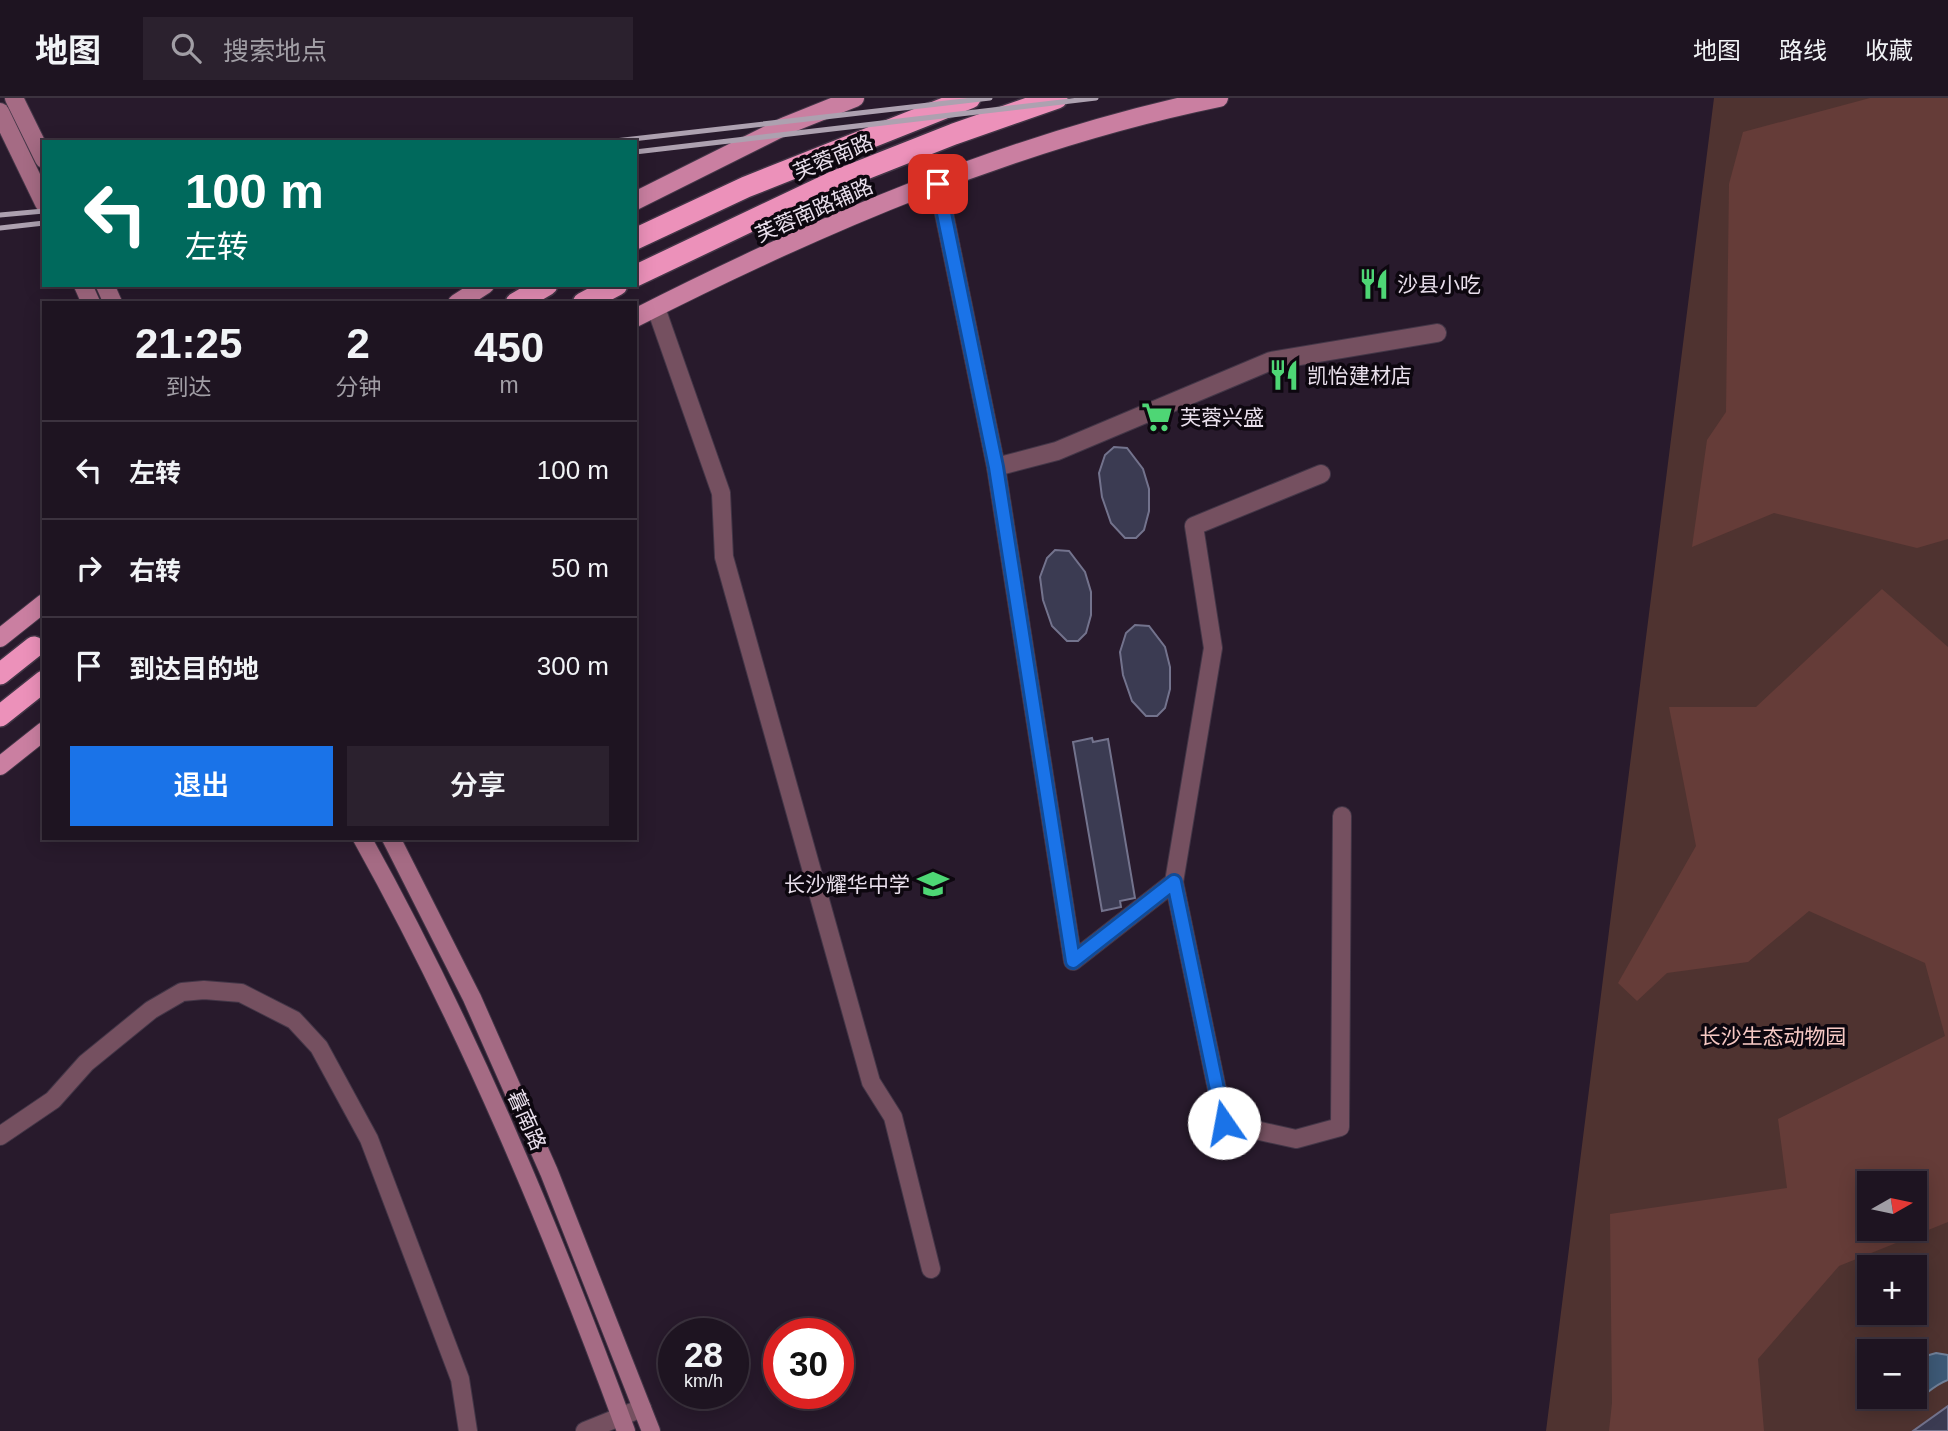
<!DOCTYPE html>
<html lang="zh">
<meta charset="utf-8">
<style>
:root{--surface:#1e1421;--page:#2b212e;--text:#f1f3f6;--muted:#a19ea5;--line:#3c333f;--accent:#1a73e8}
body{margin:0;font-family:Helvetica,"Noto Sans SC",sans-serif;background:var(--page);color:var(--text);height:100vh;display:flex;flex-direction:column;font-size:26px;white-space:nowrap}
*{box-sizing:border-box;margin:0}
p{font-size:23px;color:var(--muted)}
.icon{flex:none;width:38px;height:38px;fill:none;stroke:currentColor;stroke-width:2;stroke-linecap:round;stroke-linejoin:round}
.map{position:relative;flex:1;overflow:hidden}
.panel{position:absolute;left:42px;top:203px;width:595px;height:539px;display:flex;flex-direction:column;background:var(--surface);border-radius:0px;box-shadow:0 4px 18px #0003,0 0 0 2px var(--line)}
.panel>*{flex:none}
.top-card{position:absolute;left:42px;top:42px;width:595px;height:147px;border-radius:0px;box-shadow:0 4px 18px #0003,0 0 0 2px var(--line);background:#00695c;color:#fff;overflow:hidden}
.needle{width:46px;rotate:81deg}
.buttons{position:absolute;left:1857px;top:1073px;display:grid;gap:14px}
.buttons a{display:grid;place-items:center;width:70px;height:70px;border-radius:0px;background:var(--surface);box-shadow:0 4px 18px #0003,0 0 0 2px var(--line);font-size:35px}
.speed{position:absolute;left:658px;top:1220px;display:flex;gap:14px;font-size:35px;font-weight:700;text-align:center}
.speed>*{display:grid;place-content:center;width:91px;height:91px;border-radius:50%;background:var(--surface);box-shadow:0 4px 18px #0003,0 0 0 2px var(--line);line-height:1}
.speed small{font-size:18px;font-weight:400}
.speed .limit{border:10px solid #d22;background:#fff;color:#111}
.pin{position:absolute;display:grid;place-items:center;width:60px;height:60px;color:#fff;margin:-30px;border-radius:14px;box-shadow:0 4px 10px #0006}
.me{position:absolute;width:77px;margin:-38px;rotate:348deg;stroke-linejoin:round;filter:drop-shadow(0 0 5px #0008)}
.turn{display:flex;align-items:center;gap:24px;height:147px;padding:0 28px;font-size:32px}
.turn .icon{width:91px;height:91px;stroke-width:2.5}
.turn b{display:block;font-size:49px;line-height:60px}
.eta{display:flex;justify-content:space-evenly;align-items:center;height:119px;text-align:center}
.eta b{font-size:42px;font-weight:600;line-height:49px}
.cta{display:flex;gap:14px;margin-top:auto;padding:14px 28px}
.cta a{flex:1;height:80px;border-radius:0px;background:var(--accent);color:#fff;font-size:28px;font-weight:600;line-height:80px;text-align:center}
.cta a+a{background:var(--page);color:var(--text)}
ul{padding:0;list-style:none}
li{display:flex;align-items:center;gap:21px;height:98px;padding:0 28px;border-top:2px solid var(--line)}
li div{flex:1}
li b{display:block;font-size:26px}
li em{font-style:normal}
header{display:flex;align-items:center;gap:42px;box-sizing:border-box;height:98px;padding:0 35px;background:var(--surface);border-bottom:2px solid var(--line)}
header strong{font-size:33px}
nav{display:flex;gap:38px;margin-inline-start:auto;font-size:24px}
.search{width:490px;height:63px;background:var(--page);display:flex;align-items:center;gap:18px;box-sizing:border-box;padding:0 24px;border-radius:0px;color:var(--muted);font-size:26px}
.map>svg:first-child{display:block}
</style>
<header>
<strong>地图</strong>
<div class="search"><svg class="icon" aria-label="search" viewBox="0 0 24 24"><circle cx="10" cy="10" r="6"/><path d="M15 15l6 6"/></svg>搜索地点</div>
<nav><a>地图</a><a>路线</a><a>收藏</a></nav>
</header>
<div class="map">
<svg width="1948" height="1333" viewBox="0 0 1948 1333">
<rect width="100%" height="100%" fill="#281a2c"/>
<!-- green -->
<path fill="#4f3330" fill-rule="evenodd" d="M1714,0H1948V1333H1546ZM1869,1085H1914V1130H1869ZM1869,1169H1914V1214H1869ZM1869,1253H1914V1298H1869Z"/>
<!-- forest -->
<g fill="#653c38" fill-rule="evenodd">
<polygon points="1870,0 1948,0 1948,441 1917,450 1774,415 1692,449 1707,342 1726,314 1729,86 1743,34"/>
<path d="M1882,491L1948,549V1124L1839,1168L1758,1261L1764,1333H1609L1612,1305L1610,1116L1787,1090L1778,1021L1945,938L1925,865L1809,813L1748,864L1667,875L1637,903L1618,885L1696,748L1669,609H1756ZM1869,1085H1914V1130H1869Z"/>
</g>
<!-- water -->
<path fill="#3d5976" stroke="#718199" stroke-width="2" d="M1936,1255L1948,1257V1282C1925,1290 1917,1313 1894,1304L1893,1299L1914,1298L1915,1261Z"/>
<!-- building -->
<g fill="#3b3b52" stroke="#73738d" stroke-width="2">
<polygon points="1114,349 1127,350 1143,371 1149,391 1149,413 1144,432 1136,440 1125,440 1111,425 1102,399 1099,375 1105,357"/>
<polygon points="1055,452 1069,453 1085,474 1091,494 1091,517 1086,535 1078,543 1067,543 1052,528 1043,502 1040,479 1047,460"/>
<polygon points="1135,527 1149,528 1165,549 1170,569 1170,591 1165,610 1157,618 1146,618 1132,603 1123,577 1120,554 1126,535"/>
<polygon points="1092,640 1093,644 1108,641 1135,800 1120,803 1121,809 1102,813 1073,644"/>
<polygon points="1948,1308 1948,1333 1913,1333"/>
</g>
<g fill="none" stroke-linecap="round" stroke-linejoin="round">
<defs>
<g id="street">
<polyline points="938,86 996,369 1073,863 1174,784 1213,550 1194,428 1321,376"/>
<polyline points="656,210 721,395 724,459 871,984 893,1019 931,1171"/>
<polyline points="996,369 1057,353 1271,263 1437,235"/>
<polyline points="1174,784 1224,1025 1296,1041 1340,1029 1342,718"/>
<polyline points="0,1038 53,1002 86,965 151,912 182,894 204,892 241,895 294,922 319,949 369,1041 460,1281 468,1333"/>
<polyline points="585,1333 642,1310"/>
</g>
<g id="secondary">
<polyline points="14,0 44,61"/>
<polyline points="0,14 44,105"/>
<polyline points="83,187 91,205"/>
<polyline points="105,187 113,205"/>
<path d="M362,740C468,930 551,1129 626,1333"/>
<polyline points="391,740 472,900 549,1074 651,1333"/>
</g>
<g id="primary">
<polyline points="635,103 785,28 855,0"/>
<polyline points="457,205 485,187"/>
<path d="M635,220C820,126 1015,42 1219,0"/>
<polyline points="0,540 44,505"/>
<polyline points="0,668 44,633"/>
</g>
<g id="highway">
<polyline points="635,141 746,89 970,0"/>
<polyline points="635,178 835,83 954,36 1057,0"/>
<polyline points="516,205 547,187"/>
<polyline points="583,205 617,187"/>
<polyline points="0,576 34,549"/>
<polyline points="0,618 44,583"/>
</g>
</defs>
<!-- street casing -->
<use href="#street" stroke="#433647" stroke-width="20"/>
<!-- secondary casing -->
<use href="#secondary" stroke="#433647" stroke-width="20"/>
<!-- primary casing -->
<use href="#primary" stroke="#433647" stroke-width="20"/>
<!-- highway casing -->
<use href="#highway" stroke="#433647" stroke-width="24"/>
<!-- street -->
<use href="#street" stroke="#755060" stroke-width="18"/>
<!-- secondary -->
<use href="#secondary" stroke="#a56b84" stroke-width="18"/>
<!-- primary -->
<use href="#primary" stroke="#ca7fa1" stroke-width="18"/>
<!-- highway -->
<use href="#highway" stroke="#ec91ba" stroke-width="21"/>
<!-- rail -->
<g stroke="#ada1b0" stroke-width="5">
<polyline points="606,44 990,0"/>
<polyline points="635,54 1096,0"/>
<polyline points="0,117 44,113"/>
<polyline points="0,130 44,125"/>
</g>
</g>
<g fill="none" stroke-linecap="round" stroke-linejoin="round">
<defs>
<polyline id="route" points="938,86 996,369 1073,863 1174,784 1224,1025"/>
</defs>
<!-- route casing -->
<use href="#route" stroke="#114b97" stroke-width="18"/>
<!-- route -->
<use href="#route" stroke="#1a73e8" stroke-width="12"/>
</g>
<!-- icons -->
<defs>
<symbol id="restaurant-bare" viewBox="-9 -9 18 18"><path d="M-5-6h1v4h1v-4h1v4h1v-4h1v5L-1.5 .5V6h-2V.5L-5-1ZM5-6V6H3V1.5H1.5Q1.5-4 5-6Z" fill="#4ed675" stroke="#0d070f" stroke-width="2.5" paint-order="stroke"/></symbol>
<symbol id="supermarket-bare" viewBox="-9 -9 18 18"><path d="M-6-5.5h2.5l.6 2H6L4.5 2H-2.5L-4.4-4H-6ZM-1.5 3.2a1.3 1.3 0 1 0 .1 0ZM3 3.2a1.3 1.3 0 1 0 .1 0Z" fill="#4ed675" stroke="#0d070f" stroke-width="2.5" paint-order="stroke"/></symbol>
<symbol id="school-bare" viewBox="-9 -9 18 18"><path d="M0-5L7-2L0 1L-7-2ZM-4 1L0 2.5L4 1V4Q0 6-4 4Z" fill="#4ed675" stroke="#0d070f" stroke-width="2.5" paint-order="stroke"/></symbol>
</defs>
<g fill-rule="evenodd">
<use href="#restaurant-bare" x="1352" y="164" width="44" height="44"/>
<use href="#restaurant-bare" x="1262" y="255" width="44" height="44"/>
<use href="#supermarket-bare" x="1135" y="297" width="44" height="44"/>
<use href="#school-bare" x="911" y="764" width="44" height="44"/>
</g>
<g text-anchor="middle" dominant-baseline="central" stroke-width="7" stroke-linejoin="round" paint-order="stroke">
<!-- street labels -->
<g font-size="21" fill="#e9dfec" stroke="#0d070f">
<text transform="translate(833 59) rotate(-23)">芙蓉南路</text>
<text transform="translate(814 112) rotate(-24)">芙蓉南路辅路</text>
<text transform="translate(527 1022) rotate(66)">暮南路</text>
</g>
<!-- poi labels -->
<g font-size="21" fill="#e9dfec" stroke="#0d070f" text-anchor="start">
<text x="1397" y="186">沙县小吃</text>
<text x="1307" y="277">凯怡建材店</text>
<text x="1180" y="319">芙蓉兴盛</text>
<text x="910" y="786" text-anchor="end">长沙耀华中学</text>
</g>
<!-- park labels -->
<g font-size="21" fill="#f7c9c4" stroke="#0d070f">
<text x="1773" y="938">长沙生态动物园</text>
</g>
</g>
</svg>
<div class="buttons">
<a><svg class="needle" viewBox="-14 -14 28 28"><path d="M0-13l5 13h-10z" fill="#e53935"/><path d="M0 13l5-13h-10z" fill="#a19ea5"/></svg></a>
<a>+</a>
<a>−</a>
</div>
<div class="speed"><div>28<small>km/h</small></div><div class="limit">30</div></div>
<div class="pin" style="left:938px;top:86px;background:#d93025"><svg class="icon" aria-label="arrive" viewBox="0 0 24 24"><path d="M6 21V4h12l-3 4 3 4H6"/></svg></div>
<svg class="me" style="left:1224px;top:1025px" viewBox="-20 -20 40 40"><circle r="19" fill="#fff"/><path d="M0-13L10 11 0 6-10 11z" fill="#1a73e8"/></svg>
<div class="top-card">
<div class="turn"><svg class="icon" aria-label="left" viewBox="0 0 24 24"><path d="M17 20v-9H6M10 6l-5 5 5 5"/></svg><div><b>100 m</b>左转</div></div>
</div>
<section class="panel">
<div class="eta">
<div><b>21:25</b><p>到达</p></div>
<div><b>2</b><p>分钟</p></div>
<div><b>450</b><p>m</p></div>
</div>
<ul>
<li><svg class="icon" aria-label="left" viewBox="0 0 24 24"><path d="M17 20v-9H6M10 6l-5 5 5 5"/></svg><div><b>左转</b></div><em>100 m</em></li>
<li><svg class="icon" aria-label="right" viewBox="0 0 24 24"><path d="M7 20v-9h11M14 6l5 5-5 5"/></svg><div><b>右转</b></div><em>50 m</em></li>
<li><svg class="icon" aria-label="arrive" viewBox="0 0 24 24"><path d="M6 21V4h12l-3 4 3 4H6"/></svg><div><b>到达目的地</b></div><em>300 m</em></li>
</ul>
<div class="cta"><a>退出</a><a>分享</a></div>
</section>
</div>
